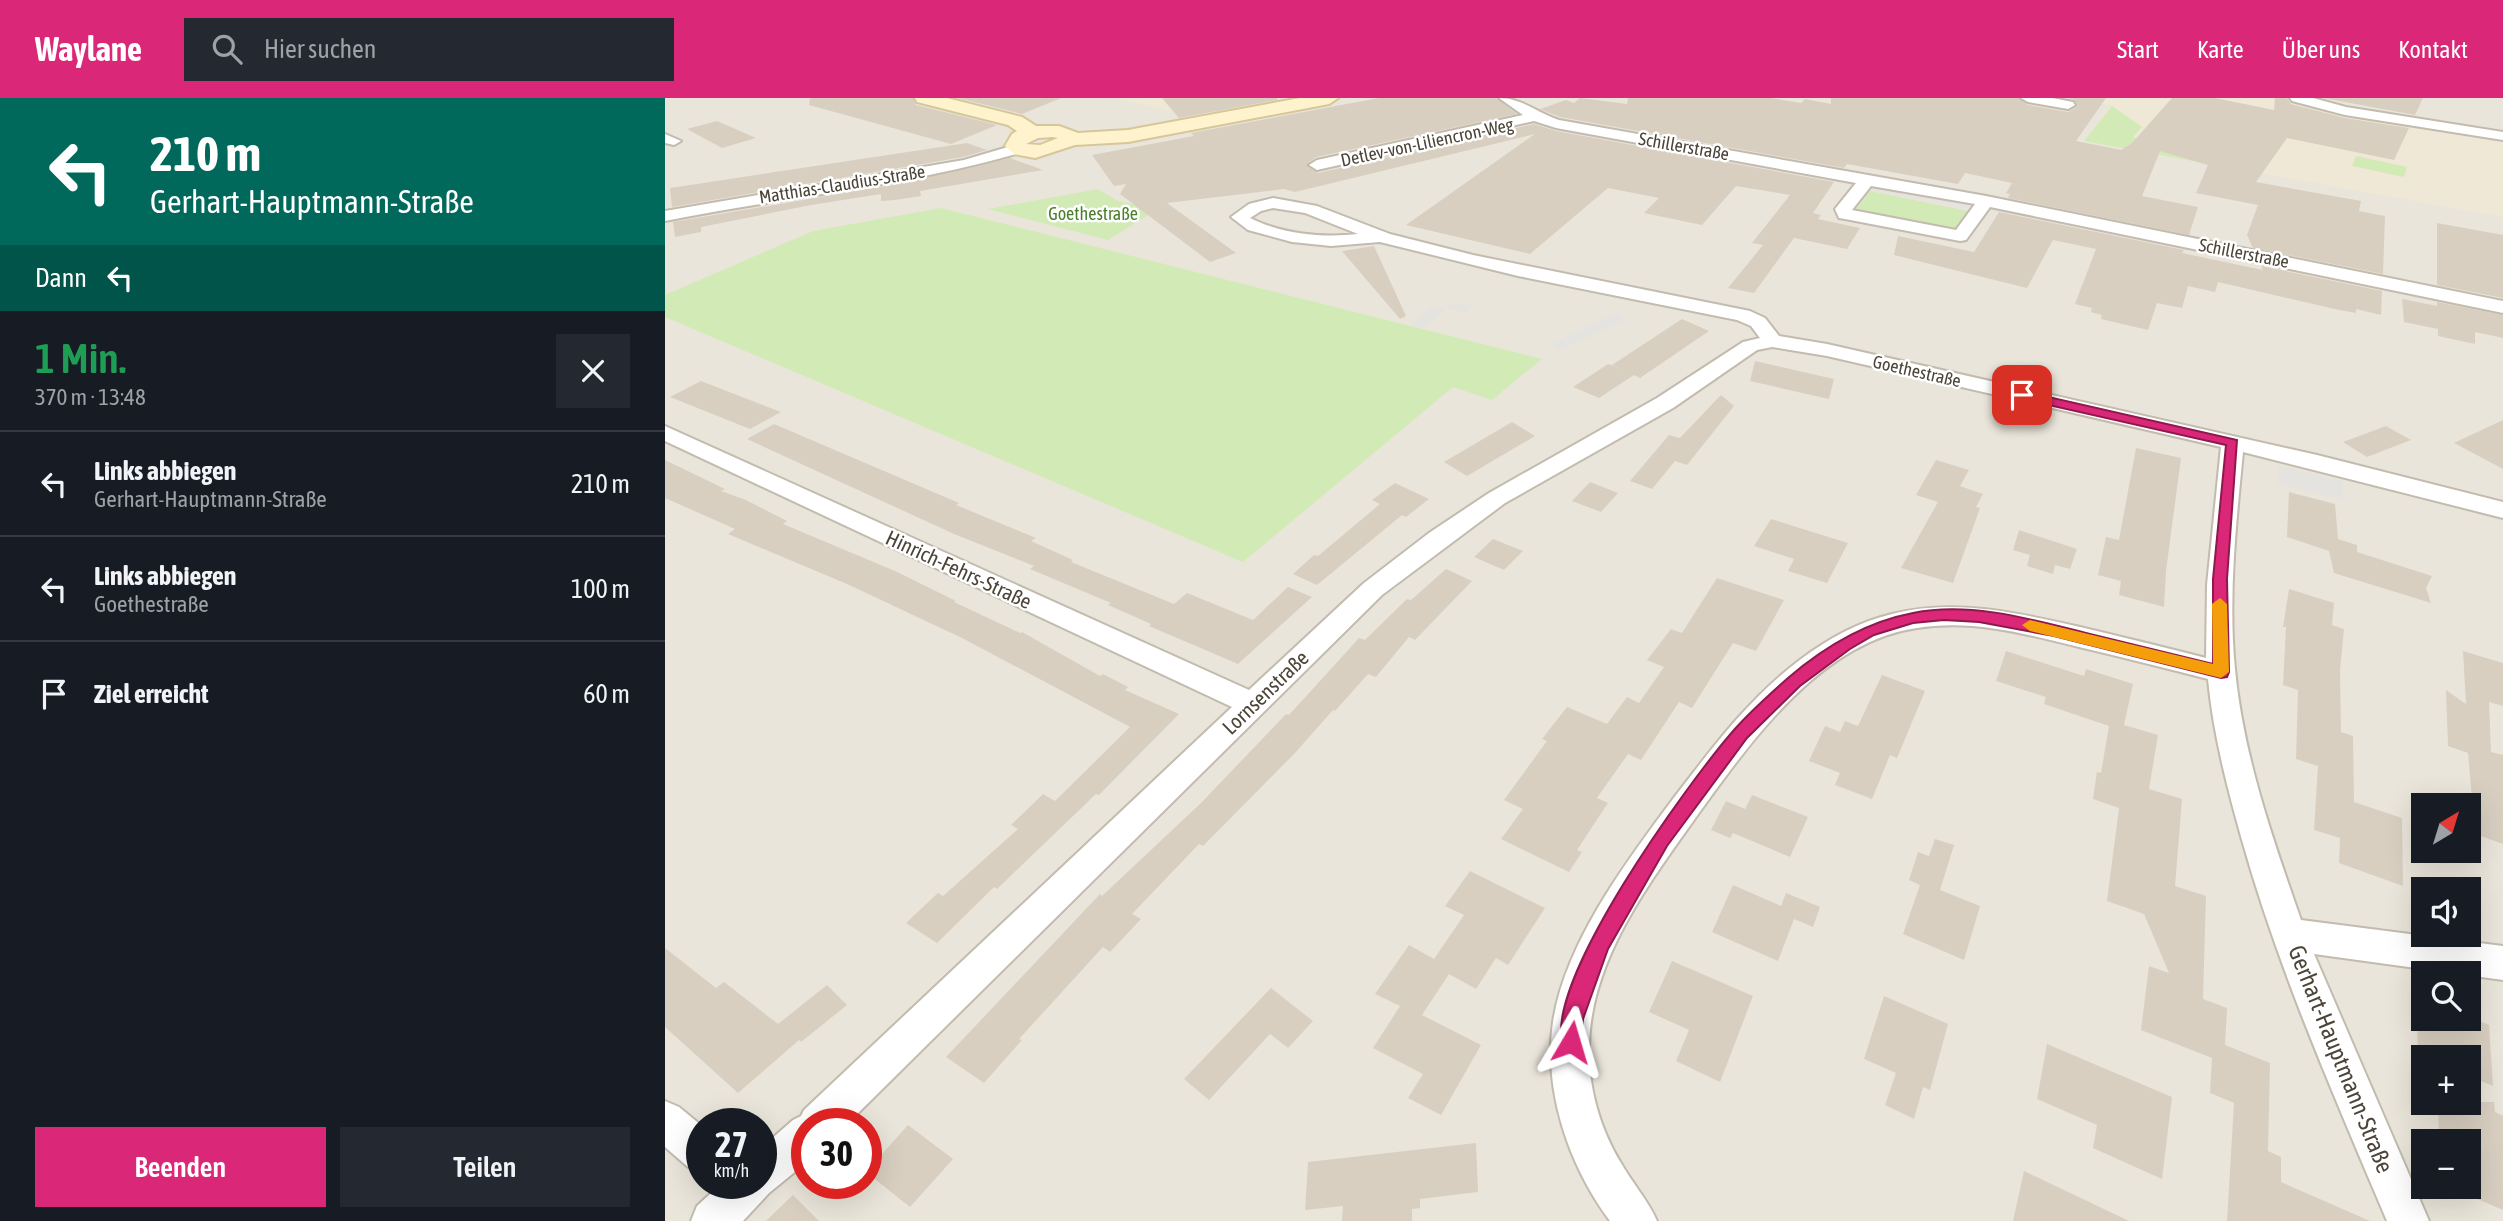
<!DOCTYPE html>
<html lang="de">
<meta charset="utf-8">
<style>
:root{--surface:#171b24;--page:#242831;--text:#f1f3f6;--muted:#9ea1a6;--line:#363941;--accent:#db2777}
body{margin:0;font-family:"Asap Condensed",sans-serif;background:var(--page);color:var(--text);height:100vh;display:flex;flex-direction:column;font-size:26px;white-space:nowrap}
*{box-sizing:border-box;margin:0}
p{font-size:23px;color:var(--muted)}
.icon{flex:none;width:38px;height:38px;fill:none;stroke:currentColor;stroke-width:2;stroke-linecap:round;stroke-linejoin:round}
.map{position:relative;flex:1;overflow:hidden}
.sheet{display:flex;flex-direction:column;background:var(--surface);width:665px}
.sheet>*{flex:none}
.banner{background:#00695c;color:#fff;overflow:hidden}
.needle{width:46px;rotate:38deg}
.buttons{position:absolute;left:1746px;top:695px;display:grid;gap:14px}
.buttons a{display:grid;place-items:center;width:70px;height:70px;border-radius:0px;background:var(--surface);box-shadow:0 7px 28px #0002;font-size:35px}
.speed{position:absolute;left:21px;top:1010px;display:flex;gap:14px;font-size:35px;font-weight:700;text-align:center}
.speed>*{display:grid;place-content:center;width:91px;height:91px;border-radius:50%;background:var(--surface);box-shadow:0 7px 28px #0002;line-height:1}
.speed small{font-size:18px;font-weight:400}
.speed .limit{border:10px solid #d22;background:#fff;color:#111}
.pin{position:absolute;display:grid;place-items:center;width:60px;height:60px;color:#fff;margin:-30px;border-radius:14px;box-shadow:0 4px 10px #0006}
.me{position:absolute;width:77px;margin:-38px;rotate:7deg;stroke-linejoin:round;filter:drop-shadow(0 0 5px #0008)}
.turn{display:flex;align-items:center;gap:24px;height:147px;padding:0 35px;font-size:32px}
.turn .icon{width:91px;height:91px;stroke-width:2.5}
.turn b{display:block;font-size:49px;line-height:60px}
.then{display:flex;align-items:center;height:66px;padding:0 35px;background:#0003;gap:14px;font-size:26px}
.round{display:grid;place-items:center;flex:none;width:74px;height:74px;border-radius:0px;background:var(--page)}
.overview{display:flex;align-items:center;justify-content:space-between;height:119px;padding:0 35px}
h1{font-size:42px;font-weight:600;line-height:52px;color:#1e9e55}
.button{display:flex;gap:14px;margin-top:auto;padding:14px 35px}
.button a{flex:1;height:80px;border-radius:0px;background:var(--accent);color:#fff;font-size:28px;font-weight:600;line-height:80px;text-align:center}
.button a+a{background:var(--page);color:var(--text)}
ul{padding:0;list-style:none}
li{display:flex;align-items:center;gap:21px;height:105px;padding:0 35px;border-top:2px solid var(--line)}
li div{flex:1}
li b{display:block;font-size:26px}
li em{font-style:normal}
header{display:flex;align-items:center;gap:42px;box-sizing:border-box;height:98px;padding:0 35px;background:var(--accent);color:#fff}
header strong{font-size:33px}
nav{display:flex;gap:38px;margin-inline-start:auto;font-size:24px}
.search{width:490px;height:63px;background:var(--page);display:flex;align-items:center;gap:18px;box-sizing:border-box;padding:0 24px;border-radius:0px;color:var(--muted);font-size:26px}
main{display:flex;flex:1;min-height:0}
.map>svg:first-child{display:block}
</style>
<header>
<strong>Waylane</strong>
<div class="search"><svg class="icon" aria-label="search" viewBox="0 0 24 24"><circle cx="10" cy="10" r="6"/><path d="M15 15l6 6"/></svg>Hier suchen</div>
<nav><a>Start</a><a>Karte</a><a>Über uns</a><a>Kontakt</a></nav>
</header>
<main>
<section class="sheet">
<div class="banner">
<div class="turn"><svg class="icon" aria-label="left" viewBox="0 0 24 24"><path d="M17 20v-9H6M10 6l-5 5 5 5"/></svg><div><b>210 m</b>Gerhart-Hauptmann-Straße</div></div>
<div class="then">Dann<svg class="icon" aria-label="left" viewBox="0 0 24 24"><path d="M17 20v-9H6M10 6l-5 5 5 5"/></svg></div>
</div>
<div class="overview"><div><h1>1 Min.</h1><p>370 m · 13:48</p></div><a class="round"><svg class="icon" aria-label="close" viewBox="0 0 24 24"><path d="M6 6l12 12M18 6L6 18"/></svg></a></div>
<ul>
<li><svg class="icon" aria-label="left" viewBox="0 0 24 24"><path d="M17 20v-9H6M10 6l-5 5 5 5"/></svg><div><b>Links abbiegen</b><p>Gerhart-Hauptmann-Straße</p></div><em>210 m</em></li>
<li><svg class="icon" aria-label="left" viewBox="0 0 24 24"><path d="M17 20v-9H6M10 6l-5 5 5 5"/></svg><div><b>Links abbiegen</b><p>Goethestraße</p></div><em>100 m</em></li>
<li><svg class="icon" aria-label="arrive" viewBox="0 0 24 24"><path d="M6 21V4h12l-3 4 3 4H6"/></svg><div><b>Ziel erreicht</b></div><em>60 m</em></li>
</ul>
<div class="button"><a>Beenden</a><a>Teilen</a></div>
</section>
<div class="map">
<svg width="1838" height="1123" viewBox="0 0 1838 1123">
<rect width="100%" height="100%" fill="#f6f3ec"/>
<!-- residential -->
<path fill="#eae5da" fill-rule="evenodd" d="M0,0H1838V1123H0ZM1759,707H1804V752H1759ZM1759,791H1804V836H1759ZM1759,875H1804V920H1759ZM1759,959H1804V1004H1759ZM37,1026H96V1085H37ZM142,1026H201V1085H142ZM1759,1043H1804V1088H1759Z"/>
<!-- education -->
<g fill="#efe8d6">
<polygon points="451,0 633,0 535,20"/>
<polygon points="1406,0 1623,0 1657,10 1838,40 1838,119 1419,43 1446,8"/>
</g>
<!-- green -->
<g fill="#d2eab5">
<polygon points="1447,8 1477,29 1468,39 1473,41 1467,46 1577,72 1419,43"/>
<polygon points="1691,58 1742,69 1739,79 1687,68"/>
<polygon points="433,91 453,103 493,111 443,142 323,111"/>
<polygon points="1205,93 1303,113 1291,131 1279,134 1195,117 1191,111"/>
<polygon points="276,110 877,261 827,302 788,289 578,464 0,219 0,197 148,133"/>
</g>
<!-- parking -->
<g fill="#e5e3e0">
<polygon points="1209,86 1305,104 1302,111 1205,92"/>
<polygon points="787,206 809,207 800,215 781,211 759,230 745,226 767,208 781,211"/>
<polygon points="952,215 963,221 895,252 884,246"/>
<polygon points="1614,368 1678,383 1678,402 1613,386"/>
</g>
<!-- building -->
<g fill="#d8cfc1">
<polygon points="145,0 248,0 251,7 332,27 286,46 144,7"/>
<polygon points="293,0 396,0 357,16"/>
<polygon points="497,0 612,0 612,2 514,20"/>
<polygon points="714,0 831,0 852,16 651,59 643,65 643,69 653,75 869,26 891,33 1169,84 1148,115 1156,117 1153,121 1195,130 1182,151 1129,140 1089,195 1063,190 1098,147 1087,145 1125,97 1071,88 1037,127 979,115 994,100 943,90 865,156 741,127 870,36 630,94 619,91 502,105 571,155 545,164 455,96 461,86 449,88 427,57 529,38 526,35"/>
<polygon points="915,0 962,6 963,0 1106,0 1136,5 1140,1 1166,6 1166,0 1354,0 1363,7 1403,14 1413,8 1408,1 1401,0 1441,0 1411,43 1456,52 1467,45 1507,0 1550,0 1609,12 1610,0 1622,0 1626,6 1680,20 1744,30 1729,62 1622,40 1591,84 1696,103 1694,113 1720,118 1718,176 1588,150 1582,137 1593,107 1531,95 1543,67 1495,53 1477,98 1533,109 1524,137 1343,100 1345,96 1341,95 1347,85 1300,75 1293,86 1182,66 1179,70 895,19 875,11 901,2 909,5"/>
<polygon points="1658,0 1758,0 1750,17"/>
<polygon points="52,23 91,40 57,50 22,31"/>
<polygon points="302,45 322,52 298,59 7,109 5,90"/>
<polygon points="345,60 378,72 255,93 256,98 230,102 216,103 216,96 146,107 36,129 36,134 10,139 8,124 226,87"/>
<polygon points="1334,114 1519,152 1517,155 1598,172 1596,168 1717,193 1716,217 1691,211 1691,215 1674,212 1553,184 1550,194 1523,188 1517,210 1492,205 1483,232 1436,221 1437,217 1426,214 1427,210 1410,206 1431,151 1388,142 1362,190 1229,157 1233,138 1309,154"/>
<polygon points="1772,125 1838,137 1838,200 1772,187"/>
<polygon points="709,148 741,218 735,221 677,153"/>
<polygon points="1737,201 1772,208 1772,204 1838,217 1838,240 1810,234 1810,246 1773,238 1773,231 1739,224"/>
<polygon points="1017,221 1044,233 975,280 969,277 934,300 908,289 943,266 957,271 947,267"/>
<polygon points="1090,263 1169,281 1164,301 1085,283"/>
<polygon points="36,283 116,314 85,331 5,299"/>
<polygon points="1056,297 1069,308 1022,367 1010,363 987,391 965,383 1004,337 1015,340"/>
<polygon points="1838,322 1838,371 1789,345"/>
<polygon points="847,324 870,338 802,378 779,364"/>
<polygon points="109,326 294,405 291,407 371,440 366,443 408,462 406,464 509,506 522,495 588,522 623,489 647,499 573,566 484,528 486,526 443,507 446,505 365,471 369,468 289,436 82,341"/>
<polygon points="1721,328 1746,342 1702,359 1678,344"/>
<polygon points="1471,350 1516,360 1501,473 1499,509 1454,497 1456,483 1433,477 1441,439 1454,442"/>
<polygon points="0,362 60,391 56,393 81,402 122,423 118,426 230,473 291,503 289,504 355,535 357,534 435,578 438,576 463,589 460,592 514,616 434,697 431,696 332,791 329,789 272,845 241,825 273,795 278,798 353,731 346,727 378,696 390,703 465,629 297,540 182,486 63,436 70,431 0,400"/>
<polygon points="1271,362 1304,372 1295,388 1318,396 1311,409 1315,410 1288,485 1236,470 1273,404 1251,397"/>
<polygon points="925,384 953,395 936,414 907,403"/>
<polygon points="730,385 764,401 741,419 737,417 652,487 628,476 649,457 653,458 715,406 707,402"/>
<polygon points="1624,394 1670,406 1673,441 1692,447 1692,454 1767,478 1761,490 1766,505 1669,475 1664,453 1622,439"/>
<polygon points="1106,421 1183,445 1162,485 1123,473 1129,461 1089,448"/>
<polygon points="1354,432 1412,451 1405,471 1390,467 1388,476 1362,468 1365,457 1348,452"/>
<polygon points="828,441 858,453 839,472 809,459"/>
<polygon points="781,471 807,483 750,542 744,539 711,579 703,576 670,613 668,612 630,655 538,748 534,746 467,816 476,821 445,854 438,849 354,941 357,942 319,985 281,959 435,796 437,798 536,705 621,616 624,617 694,540 700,542 742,501 746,502"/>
<polygon points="1052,480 1119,502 1091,553 1068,545 1027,610 1014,604 976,662 963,656 932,700 943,705 912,752 917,754 904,774 836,741 858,711 839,702 882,643 877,641 902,609 942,626 962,599 974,605 999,569 982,562 1006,531 1017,535"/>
<polygon points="1624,491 1669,505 1667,527 1679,531 1675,572 1676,634 1688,638 1689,704 1737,720 1738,788 1674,765 1675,740 1649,732 1653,668 1631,661 1633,592 1618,587 1621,529 1618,529"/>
<polygon points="1341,553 1419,578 1421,571 1468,586 1459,627 1493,637 1484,691 1517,701 1510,788 1541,798 1538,901 1562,910 1560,947 1605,965 1603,1053 1616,1059 1616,1084 1705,1123 1562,1123 1569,1005 1545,995 1547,960 1476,932 1484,868 1504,875 1479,816 1442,803 1454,710 1428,701 1432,674 1436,675 1444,628 1379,606 1381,599 1331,583"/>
<polygon points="1798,553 1838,565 1838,608 1824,604 1826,654 1838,657 1838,746 1810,736 1803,655 1783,648 1781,592 1801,606"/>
<polygon points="1217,577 1260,593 1232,660 1225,657 1207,701 1170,687 1175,675 1144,663 1160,628 1175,634 1180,623 1193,628"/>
<polygon points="1087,697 1143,719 1125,759 1068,735 1065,740 1046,732 1061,703 1080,711"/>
<polygon points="1270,741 1289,747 1275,792 1315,808 1299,862 1238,836 1255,787 1244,782 1253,754 1264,758"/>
<polygon points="805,773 880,810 843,867 831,860 811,891 784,876 757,917 816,947 776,1017 743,1000 758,976 708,950 735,908 710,896 744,847 769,861 799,817 780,808"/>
<polygon points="1068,787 1116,808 1121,795 1155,809 1148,829 1129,821 1113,863 1047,834"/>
<polygon points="0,850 51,890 59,884 113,926 162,887 182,907 136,944 134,942 73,995 0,929"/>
<polygon points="1007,863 1088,898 1055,984 1011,963 1024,932 984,914"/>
<polygon points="606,890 648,923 623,950 605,936 544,1002 519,981"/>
<polygon points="1219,898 1283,926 1265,992 1258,989 1249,1021 1220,1007 1231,975 1199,961"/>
<polygon points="1752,920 1807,920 1824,927 1828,988 1804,978 1804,959 1753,959"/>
<polygon points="1382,946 1507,999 1497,1081 1428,1050 1432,1027 1372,1001"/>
<polygon points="1773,1004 1829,1004 1830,1014 1838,1018 1838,1112 1810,1100 1804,1043 1774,1043"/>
<polygon points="243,1027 288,1061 245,1109 201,1074"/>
<polygon points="811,1045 813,1094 755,1101 755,1110 747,1111 747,1123 677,1123 678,1108 640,1112 643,1064"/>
<polygon points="1359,1073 1464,1123 1348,1123"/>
<polygon points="128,1097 154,1123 101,1123"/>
</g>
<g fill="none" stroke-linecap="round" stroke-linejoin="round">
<defs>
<g id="street">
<path d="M834,0C857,0 872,15 894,22L1321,98L1838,203V215L1325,109L1301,142L1295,143L1180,121L1174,120L1170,111L1191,85L891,30L869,23L652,72L644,67L652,62L858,17ZM1206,88L1310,106L1291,132L1187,112Z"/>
<polygon points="1356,0 1387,0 1408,4 1410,7 1403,11 1363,4"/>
<polygon points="1625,0 1648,0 1681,9 1838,34 1838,42 1680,17 1627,3"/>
<polygon points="0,36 16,43 9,47 0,45"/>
<path d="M353,46L358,48L361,51L358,54C242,88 119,99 0,123V113L299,62Z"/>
<path d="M608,100L652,108L725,136L808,157L1085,213L1100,220L1114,238L1162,246L1652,357L1838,404V420L1578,354C1571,426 1563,499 1570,571C1578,657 1608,742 1636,822L1838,848V882L1649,856L1764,1123H1722C1669,998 1614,873 1577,742C1562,689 1548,635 1543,581C1500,570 1457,559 1414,549C1361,536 1307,521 1252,530C1154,544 1083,647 1029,722C982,788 925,864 924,949C923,989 935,1031 956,1065C967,1085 983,1102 992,1123H945C904,1068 878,993 888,924C900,845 961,764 1008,701C1047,650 1084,600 1136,561C1163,541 1193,524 1227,516C1290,500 1353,515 1415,529C1457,539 1499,549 1541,560L1542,487L1556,349L1162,258L1107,249L1092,252L1008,310L840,405L717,497L182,1026H142V1064L104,1095L78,1123H26L32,1108L57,1085H96V1050L128,1022L136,1018L139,1012L567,609L0,343V328L584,592L699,485L764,435L824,395L992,300L1078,244L1095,240L1086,228L1072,222L853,178L715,144L666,148L627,144L583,132L566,119L584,106ZM608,110L640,115L693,136C657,140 617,136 585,120L596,113Z"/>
<polygon points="0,1003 14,1009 37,1028 37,1075 23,1069 0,1049"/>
</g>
<path id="secondary" d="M250,0H282L357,19L371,28H394L413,35L463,32L635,0H673L664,6L463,44L410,47L370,60L349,56L340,48L347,36L352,33L343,27L252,4ZM387,39L393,40L375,47L361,46L373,40Z"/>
</defs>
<!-- street casing -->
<use href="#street" stroke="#c2bbae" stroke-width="4"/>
<!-- secondary casing -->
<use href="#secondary" stroke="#d6c79b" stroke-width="4"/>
<!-- street -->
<use href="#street" fill="#fff" fill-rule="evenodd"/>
<!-- secondary -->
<use href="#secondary" fill="#fff3cd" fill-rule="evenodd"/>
</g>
<!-- route -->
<path fill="#db2777" stroke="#8e194d" stroke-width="2" d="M1357,293L1572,342L1562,481L1564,574L1562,579L1556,580L1389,538L1314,524L1279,522L1248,525L1209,537L1185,551L1135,588L1082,640L1002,748L943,851L918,921L917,944L914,951L906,954L899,951C873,889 1026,681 1069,632C1085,614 1105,596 1123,580C1159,549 1201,524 1248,515C1306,503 1369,522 1425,536C1466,546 1507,556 1548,566V481L1561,347L1353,300L1351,297Z"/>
<!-- slow -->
<polygon fill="#f59e0b" points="1555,500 1562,506 1564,574 1556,580 1365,533 1357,527 1365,522 1548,566 1547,506"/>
<g text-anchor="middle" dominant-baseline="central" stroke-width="5" stroke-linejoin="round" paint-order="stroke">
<!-- far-street labels -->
<g font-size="18" fill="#4b4439" stroke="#fff">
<text transform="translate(762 44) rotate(-12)">Detlev-von-Liliencron-Weg</text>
<text transform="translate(1019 48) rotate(10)">Schillerstraße</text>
<text transform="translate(177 86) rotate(-9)">Matthias-Claudius-Straße</text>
<text transform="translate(1579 155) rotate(11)">Schillerstraße</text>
<text transform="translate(1252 273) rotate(13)">Goethestraße</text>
</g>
<!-- far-park labels -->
<g font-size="18" fill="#4a7f2a" stroke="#fff">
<text x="428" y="115">Goethestraße</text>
</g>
<!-- street labels -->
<g font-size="21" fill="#4b4439" stroke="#fff">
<text transform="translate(294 471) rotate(25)">Hinrich-Fehrs-Straße</text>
<text transform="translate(600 594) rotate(-44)">Lornsenstraße</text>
</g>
<!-- near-street labels -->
<g font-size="24" fill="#4b4439" stroke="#fff">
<text transform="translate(1676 961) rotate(68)">Gerhart-Hauptmann-Straße</text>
</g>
</g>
</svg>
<div class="buttons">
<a><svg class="needle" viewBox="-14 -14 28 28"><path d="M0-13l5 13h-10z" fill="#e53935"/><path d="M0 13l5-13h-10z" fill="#9ea1a6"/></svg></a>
<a><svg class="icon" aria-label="sound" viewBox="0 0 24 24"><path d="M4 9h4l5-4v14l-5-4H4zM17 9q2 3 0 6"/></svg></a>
<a><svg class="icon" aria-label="search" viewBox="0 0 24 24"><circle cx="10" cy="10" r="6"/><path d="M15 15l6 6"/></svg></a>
<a>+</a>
<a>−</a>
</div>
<div class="speed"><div>27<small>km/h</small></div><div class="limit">30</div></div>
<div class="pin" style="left:1357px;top:297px;background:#d93025"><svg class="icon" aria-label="arrive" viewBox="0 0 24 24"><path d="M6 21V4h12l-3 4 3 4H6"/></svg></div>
<svg class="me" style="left:906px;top:944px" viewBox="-20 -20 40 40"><path d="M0-17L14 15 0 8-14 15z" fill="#db2777" stroke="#fff" stroke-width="4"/></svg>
</div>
</main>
